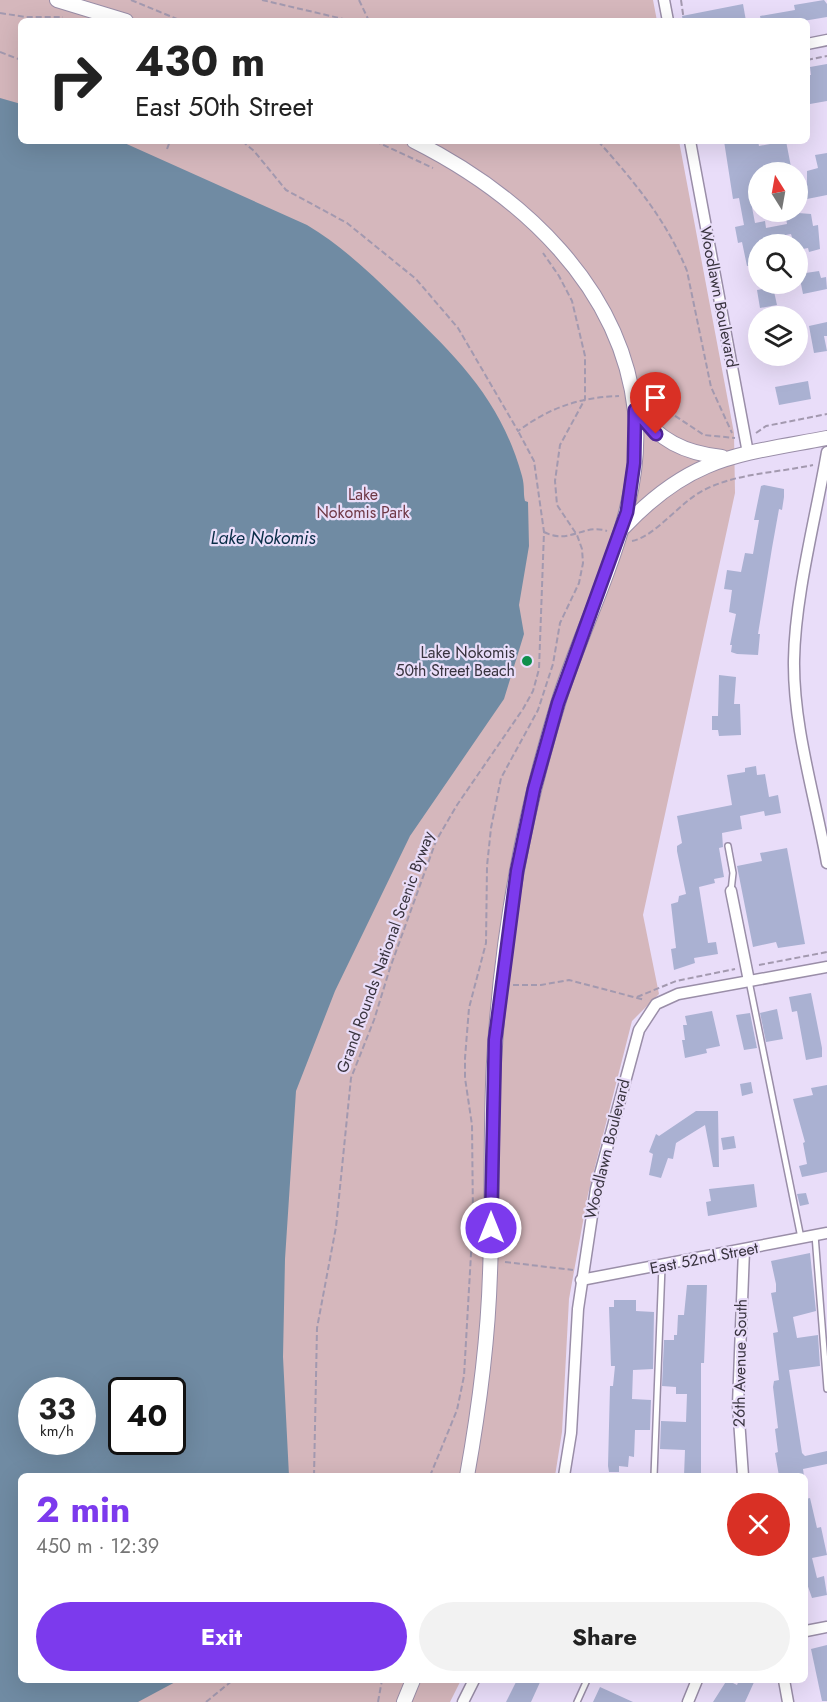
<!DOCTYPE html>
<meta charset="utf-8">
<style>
:root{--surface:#fff;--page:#f2f2f2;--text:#222;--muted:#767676;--accent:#7c3aed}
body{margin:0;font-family:Jost,sans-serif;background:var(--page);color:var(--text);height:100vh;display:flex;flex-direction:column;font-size:22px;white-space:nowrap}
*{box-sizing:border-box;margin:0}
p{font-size:20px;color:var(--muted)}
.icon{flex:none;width:33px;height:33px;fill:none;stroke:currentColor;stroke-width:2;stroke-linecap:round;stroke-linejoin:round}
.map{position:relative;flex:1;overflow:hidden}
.panel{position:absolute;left:18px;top:1473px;width:790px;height:210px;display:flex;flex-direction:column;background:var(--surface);border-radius:9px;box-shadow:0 6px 24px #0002}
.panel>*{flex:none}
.banner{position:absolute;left:18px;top:18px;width:792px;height:126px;border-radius:9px;box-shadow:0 6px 24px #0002;background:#fff;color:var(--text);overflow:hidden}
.needle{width:39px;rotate:349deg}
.controls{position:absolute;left:748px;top:162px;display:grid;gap:12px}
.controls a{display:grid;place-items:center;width:60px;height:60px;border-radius:50%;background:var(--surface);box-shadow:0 6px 24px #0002;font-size:30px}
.speed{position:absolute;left:18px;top:1377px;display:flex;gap:12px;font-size:30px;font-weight:700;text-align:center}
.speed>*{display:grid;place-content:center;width:78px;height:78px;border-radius:50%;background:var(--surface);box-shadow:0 6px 24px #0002;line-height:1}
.speed small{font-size:15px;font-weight:400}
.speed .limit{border:3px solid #111;border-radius:9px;background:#fff;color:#111}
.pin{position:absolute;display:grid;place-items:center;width:51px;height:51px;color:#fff;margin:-62px -26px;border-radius:50% 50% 50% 0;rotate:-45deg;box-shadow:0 0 6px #0007}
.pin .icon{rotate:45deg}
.me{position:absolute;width:66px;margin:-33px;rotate:0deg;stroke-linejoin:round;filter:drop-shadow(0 0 4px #0008)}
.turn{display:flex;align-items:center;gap:21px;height:126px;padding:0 18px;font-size:27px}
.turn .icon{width:78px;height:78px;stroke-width:2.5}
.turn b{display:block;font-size:42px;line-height:51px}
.round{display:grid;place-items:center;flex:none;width:63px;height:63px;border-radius:32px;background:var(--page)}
.head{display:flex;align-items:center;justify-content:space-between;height:102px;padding:0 18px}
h1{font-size:36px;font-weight:700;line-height:45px;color:var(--accent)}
.action{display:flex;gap:12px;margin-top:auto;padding:12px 18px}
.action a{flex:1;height:69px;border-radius:36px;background:var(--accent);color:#fff;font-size:24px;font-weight:700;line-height:69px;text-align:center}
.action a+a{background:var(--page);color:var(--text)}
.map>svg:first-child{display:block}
</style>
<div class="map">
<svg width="827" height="1702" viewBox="0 0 827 1702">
<rect width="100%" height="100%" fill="#e9ddf9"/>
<!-- green -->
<path fill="#d5b7bc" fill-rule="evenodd" d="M0,0H653L657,21H21V141H679L734,433L735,493L643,915L659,994L632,1021L588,1194L569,1299L562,1432L555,1476H21V1680H461L450,1702H0ZM32,1390H82V1442H32ZM122,1390H172V1442H122Z"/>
<!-- water -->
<path fill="#708ba3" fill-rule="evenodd" d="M0,98L21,104V141H120L307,225C342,246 369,272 398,300C455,356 500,397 522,476C525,487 523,493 525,501L528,502L529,546L519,605L524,634L504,699L410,836L335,991L296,1091L285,1259L283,1357L289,1476H21V1680H179L138,1702H0ZM32,1390H82V1442H32ZM122,1390H172V1442H122Z"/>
<!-- building -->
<g fill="#aab1d2">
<polygon points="824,0 827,4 827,17 803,21 761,21 760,16 795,10 794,5"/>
<polygon points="743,4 746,21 683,21 682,16"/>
<polygon points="827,64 827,101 810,104 807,87 807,75 811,75 810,67"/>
<polygon points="724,141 758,141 759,146 786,141 792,172 759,172 759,200 751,202 755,223 765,221 766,228 787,224 785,212 811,214 813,226 818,225 820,249 809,252 808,248 798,250 798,244 794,244 791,234 759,240 759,264 747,266 742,242 738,243 735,227 744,225 739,198 733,199"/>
<polygon points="827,153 827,195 807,199 807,171 818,168 815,155"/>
<polygon points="819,271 821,278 826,277 827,289 803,294 799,274"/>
<polygon points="773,287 777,305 760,308 757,290"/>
<polygon points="827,322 827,336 824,336 827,351 814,353 809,326"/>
<polygon points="808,381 811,399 779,405 775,387"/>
<polygon points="764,485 784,489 784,497 782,510 779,509 772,548 758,634 760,634 758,655 737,654 731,652 732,645 730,645 736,614 729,612 732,590 724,589 727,570 741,572 745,553 753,554 759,520 754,520 761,486"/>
<polygon points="719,675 736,677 734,704 740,704 741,735 719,736 718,730 712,730 712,716 718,716"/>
<polygon points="756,766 757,775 765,774 769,797 778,795 781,813 765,816 764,811 740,816 742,829 722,833 723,847 719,848 724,877 714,879 715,883 699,887 708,943 716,942 718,954 694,958 695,963 674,970 671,949 676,948 671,904 678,902 679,896 686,894 677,851 677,846 682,843 677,816 732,805 727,775 745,772 745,768"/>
<polygon points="787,848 805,944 778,948 776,942 753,947 737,866 762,861 760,853"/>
<polygon points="811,993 822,1048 822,1057 806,1060 797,1011 792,1012 789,997"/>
<polygon points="777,1009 783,1039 766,1042 760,1013"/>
<polygon points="712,1011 720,1046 706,1049 707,1053 685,1058 682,1040 685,1040 683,1025 687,1025 685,1016"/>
<polygon points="750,1013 757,1048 744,1050 736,1015"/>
<polygon points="751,1082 753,1093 742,1096 740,1084"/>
<polygon points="827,1085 827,1172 802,1177 799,1166 807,1164 803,1143 805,1142 793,1099 813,1095 811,1088"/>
<polygon points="696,1111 718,1111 719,1167 713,1167 705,1125 676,1143 673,1159 668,1158 661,1178 649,1175 653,1154 649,1152 656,1134 659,1136"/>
<polygon points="734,1136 736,1148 723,1150 721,1138"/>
<polygon points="754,1184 757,1207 708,1216 706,1202 711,1201 709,1189"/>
<polygon points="806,1193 809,1204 800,1206 797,1194"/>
<polygon points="810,1253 816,1311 793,1317 797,1338 818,1335 820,1366 789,1370 802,1453 805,1456 827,1451 827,1464 803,1469 804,1476 779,1476 775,1453 778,1452 775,1429 778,1428 773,1387 774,1381 779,1380 773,1333 778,1332 771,1293 776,1292 776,1284 771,1261"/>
<polygon points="687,1285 707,1285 704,1363 701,1363 701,1476 684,1476 685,1450 660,1449 661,1421 686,1422 687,1394 676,1394 676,1387 662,1386 664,1340 674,1340 674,1335 677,1335 678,1315 684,1315"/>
<polygon points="614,1300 636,1300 636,1311 654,1312 653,1369 633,1370 632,1399 651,1400 650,1430 635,1430 634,1457 629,1456 628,1467 619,1466 619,1472 609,1472 608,1466 610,1386 613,1386 615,1366 611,1366 609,1307 614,1307"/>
<polygon points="810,1498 817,1528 821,1527 827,1555 812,1558 817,1578 824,1576 827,1595 812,1598 806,1581 806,1499"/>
<polygon points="827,1645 827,1701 822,1701 811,1649"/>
<polygon points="517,1680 541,1680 531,1702 506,1702"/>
<polygon points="727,1680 737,1685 739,1680 755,1680 745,1702 713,1702"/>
<polygon points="600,1687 633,1702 593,1702"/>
</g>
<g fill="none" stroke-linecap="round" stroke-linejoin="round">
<defs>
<g id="service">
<polyline points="728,846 733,873 731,891"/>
<polyline points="749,981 801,1238"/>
<polyline points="815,1235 827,1389"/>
<polyline points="654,1476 662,1266"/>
<polyline points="577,1702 587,1680"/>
</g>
<g id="minor">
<polyline points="664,0 668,21"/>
<polyline points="807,44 827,40"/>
<polyline points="690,141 748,453"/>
<path d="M827,452C816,517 795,595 794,660C793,727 815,796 827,863"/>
<polyline points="731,891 749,981"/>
<polyline points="581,1280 827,1233"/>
<polyline points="564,1476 571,1433 578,1309 596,1189 639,1030 656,1004 678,994 827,967"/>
<polyline points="743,1476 738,1405 744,1250"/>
<polyline points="806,1631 827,1627"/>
<polyline points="784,1680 788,1702"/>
<polyline points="463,1702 474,1680"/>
<polyline points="688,1702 697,1680"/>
</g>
<g id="tertiary">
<polyline points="57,0 126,21"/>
<path d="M414,141C521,195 621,286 635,411C646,510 589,606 560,697C523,815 501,939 494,1062C490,1133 493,1203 490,1273C488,1341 479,1409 467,1476"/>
<path d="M635,410C660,440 683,453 722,457"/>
<path d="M624,527C691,456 737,455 827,438"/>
<polyline points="404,1702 413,1680"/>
</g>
</defs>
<!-- service casing -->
<use href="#service" stroke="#9a8ea8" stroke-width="8"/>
<!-- minor casing -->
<use href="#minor" stroke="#9a8ea8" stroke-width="13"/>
<!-- tertiary casing -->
<use href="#tertiary" stroke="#9a8ea8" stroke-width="16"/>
<!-- path -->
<g stroke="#a399af" stroke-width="2" stroke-dasharray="6 3" stroke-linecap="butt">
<polyline points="131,0 182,21"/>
<polyline points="262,0 352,21"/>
<polyline points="359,0 369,21"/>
<polyline points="681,0 684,21"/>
<polyline points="0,13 26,17 63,17"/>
<polyline points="0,52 21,60"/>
<polyline points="807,60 827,56"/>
<path d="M242,141L254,151L286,190L347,223L416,279L458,328L518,431C549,408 580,397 619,396"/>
<polyline points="375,141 433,168"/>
<path d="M598,141C634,181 667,221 687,271L711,387L732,433"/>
<polyline points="167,149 170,141"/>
<polyline points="645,396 704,435 735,438"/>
<polyline points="756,433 766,426 827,414"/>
<path d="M544,532C570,545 584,523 607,531"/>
<path d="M632,541C655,537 681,501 704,490C737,473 776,473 813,465"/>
<polyline points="759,965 827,952"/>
<polyline points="513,985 541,985 569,980 645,1000"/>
<polyline points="637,997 676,981 735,969"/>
<polyline points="505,1262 573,1270"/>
<polyline points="314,1476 317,1328 336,1227 351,1078 374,1020 390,968 436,841 457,805 523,709 533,691 539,669 544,532 534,461 518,431"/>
<polyline points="430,1476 457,1410 464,1376 473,1219 472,1125 465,1078 465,1058 469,1008 486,943 487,866 491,828 501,778 538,710 553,664 560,623 579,583 583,563 582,549 577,535 557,505 555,481 560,445 585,399 585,356 572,301 559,276 543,253"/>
<polyline points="206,1702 233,1680"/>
<polyline points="378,1702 382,1680"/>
</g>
<!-- service -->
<use href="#service" stroke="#fff" stroke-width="5"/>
<!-- minor -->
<use href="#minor" stroke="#fff" stroke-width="10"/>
<!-- tertiary -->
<use href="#tertiary" stroke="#fff" stroke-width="14"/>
</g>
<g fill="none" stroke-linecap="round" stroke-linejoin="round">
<defs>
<polyline id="route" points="491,1228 495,1040 517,871 534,789 558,703 627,512 634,463 635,410 656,434"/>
</defs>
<!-- route casing -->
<use href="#route" stroke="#51269a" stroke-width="15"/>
<!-- route -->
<use href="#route" stroke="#7c3aed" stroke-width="10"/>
</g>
<!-- markers -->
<circle fill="#0f8f4c" stroke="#e9ddf9" stroke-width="2" cx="527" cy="661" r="6"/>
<g text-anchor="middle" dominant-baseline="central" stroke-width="4.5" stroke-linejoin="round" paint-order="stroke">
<!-- street labels -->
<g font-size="16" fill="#38333e" stroke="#e9ddf9">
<text transform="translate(719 297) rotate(79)">Woodlawn Boulevard</text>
<text transform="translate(385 952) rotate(-70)">Grand Rounds National Scenic Byway</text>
<text transform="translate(607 1149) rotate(-76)">Woodlawn Boulevard</text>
<text transform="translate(704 1258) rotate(-11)">East 52nd Street</text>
<text transform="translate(740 1363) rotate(-89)">26th Avenue South</text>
</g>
<!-- park labels -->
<g font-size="16" fill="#6f3845" stroke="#e9ddf9">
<text x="363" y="494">Lake<tspan x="363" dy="18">Nokomis Park</tspan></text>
</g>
<!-- poi labels -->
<g font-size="16" fill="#38333e" stroke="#e9ddf9" text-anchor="end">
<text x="515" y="652">Lake Nokomis<tspan x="515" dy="18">50th Street Beach</tspan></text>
</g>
<!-- water labels -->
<g font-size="18" font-style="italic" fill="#092d47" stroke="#e9ddf9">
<text x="263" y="538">Lake Nokomis</text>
</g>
</g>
</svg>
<div class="controls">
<a><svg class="needle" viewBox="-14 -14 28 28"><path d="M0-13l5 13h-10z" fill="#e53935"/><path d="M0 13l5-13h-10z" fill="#767676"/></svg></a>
<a><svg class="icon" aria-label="search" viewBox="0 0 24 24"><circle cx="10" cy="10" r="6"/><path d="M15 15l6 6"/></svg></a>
<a><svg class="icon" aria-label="layers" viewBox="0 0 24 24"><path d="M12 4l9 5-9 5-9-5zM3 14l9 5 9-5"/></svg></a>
</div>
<div class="speed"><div>33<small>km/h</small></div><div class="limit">40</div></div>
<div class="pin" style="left:656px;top:434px;background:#d93025"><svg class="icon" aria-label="arrive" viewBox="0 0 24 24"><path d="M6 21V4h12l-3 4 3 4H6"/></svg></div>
<svg class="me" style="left:491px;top:1228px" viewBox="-20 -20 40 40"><circle r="17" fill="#7c3aed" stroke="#fff" stroke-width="3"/><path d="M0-11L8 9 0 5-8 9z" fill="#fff"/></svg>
<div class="banner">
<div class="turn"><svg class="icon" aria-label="right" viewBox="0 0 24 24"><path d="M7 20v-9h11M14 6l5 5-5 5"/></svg><div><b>430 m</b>East 50th Street</div></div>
</div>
<section class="panel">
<div class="head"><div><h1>2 min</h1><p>450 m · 12:39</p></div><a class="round" style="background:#d93025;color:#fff"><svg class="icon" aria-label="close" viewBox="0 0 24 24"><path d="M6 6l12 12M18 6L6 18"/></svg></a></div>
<div class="action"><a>Exit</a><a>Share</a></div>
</section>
</div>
